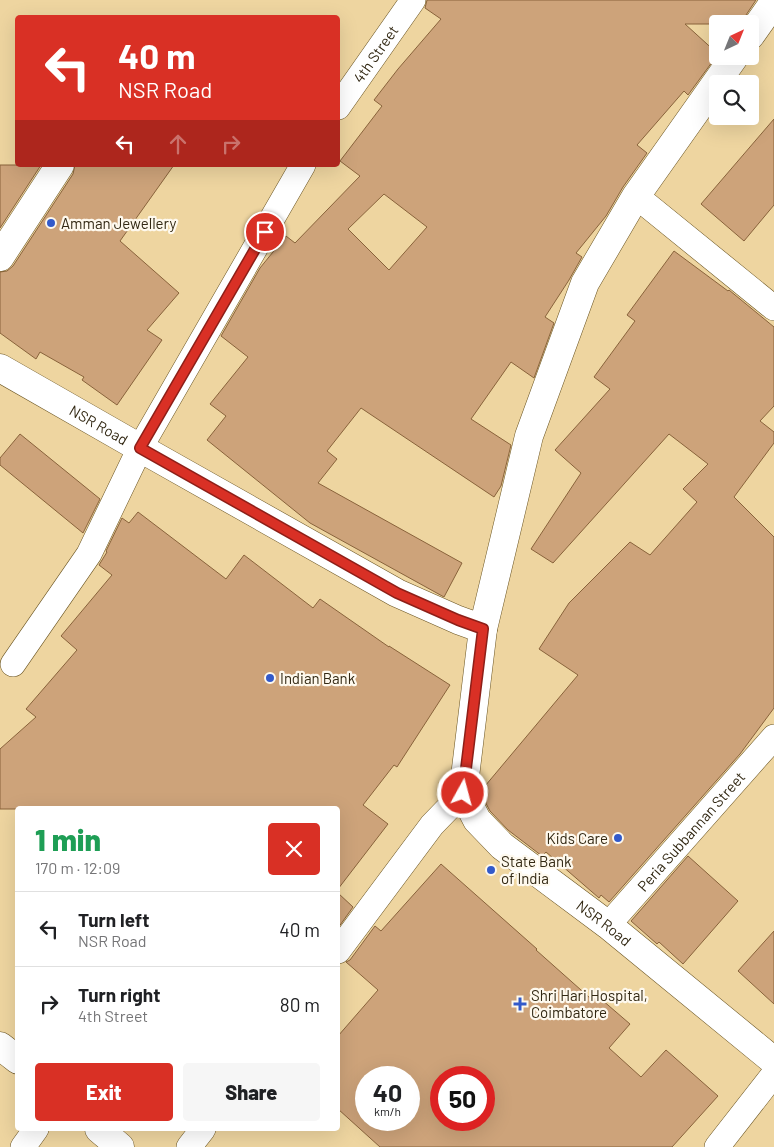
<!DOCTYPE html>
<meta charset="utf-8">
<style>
:root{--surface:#fff;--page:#f6f6f6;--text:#202124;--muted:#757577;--line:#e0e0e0;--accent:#d93025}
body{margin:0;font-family:Barlow,sans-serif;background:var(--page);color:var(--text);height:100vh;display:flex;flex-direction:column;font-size:19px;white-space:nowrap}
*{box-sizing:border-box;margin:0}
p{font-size:16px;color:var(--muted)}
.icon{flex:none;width:28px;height:28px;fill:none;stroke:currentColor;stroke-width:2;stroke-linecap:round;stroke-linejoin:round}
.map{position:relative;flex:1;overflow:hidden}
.sheet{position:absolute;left:15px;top:806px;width:325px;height:325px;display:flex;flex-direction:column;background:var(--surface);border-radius:5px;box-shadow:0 5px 20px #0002}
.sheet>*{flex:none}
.banner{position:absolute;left:15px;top:15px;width:325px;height:152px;border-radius:5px;box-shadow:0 5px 20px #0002;background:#d93025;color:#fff;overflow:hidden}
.needle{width:32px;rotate:43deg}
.buttons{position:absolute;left:709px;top:15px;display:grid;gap:10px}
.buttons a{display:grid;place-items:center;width:50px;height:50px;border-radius:5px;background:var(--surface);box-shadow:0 5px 20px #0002;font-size:25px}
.speed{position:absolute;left:355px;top:1066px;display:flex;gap:10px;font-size:25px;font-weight:700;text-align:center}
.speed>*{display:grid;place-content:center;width:65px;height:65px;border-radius:50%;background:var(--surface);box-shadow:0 5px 20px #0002;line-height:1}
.speed small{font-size:12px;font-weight:400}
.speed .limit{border:8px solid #d22;background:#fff;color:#111}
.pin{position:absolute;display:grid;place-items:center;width:42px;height:42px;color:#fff;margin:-21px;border:2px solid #fff;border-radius:50%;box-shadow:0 1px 5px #0007}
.me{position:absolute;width:55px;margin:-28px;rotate:7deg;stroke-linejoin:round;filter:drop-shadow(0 0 4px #0008)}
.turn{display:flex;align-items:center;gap:18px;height:105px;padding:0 20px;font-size:22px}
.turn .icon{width:65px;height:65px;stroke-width:2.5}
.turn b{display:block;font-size:35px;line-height:42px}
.lanes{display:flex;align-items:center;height:48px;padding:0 20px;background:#0003;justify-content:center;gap:25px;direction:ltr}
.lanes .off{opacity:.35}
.round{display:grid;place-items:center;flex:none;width:52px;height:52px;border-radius:5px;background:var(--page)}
.summary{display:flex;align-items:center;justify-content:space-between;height:85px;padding:0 20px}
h1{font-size:30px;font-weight:800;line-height:38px;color:#1e9e55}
.primary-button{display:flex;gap:10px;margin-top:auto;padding:10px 20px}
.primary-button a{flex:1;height:58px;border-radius:5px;background:var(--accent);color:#fff;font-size:20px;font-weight:800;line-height:58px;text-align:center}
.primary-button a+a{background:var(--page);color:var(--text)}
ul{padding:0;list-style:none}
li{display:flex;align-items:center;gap:15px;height:75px;padding:0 20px;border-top:1px solid var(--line)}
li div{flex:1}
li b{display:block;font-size:19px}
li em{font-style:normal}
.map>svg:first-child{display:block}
</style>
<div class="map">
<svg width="774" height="1147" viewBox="0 0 774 1147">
<rect width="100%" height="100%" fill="#eed5a0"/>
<!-- building -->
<g fill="#cda37a" stroke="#89633b" fill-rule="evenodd">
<path d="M427,0H756L740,24H685L718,54L688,95L684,91L637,145L647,153L623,187L606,216L576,253L582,257L569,280L545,317L554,323L534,378L511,362L471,419L511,445L501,486L494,497L361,408L327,451L337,459L318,483L462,563L444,597L310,523L207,440L226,416L210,404L248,357L221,336L260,268L286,236L295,243L360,176L340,161L382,106L374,100L398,69L441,19L425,8ZM384,194L427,227L389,270L348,229Z"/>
<polygon points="774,119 774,205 744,241 701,204"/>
<polygon points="0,165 41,165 0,228"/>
<polygon points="75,165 174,165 120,241 179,293 147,330 162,340 117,405 82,380 84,377 40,352 36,359 0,333 0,272 7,271 13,266 73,174"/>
<polygon points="674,251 728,291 729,290 774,327 774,406 760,421 774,432 774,443 734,497 774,537 774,708 740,754 609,902 601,895 599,898 546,852 542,856 508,830 490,811 480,792 578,675 539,649 569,603 630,542 650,555 697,502 683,489 708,464 669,434 553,563 531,549 581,473 555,450 610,389 594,377 635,321 627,315"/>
<polygon points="20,434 100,499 83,533 0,465 0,458"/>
<polygon points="138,512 226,579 244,555 313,608 320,599 389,647 389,646 450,685 397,767 394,765 363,805 388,824 338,889 338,809 0,809 0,749 36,717 26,709 77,650 61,636 112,575 99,565 107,552 106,551 122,518 129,523"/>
<polygon points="688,856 738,901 683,964 659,942 657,944 631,921"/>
<path d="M441,864L537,949L536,950L590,998L594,993L630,1024L609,1048L641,1077L666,1050L718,1096L672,1147H380L338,1109V1036L378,990L346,962L350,960L375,926L381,931ZM366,1078H409V1120H366ZM441,1078H484V1120H441Z"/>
<polygon points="338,893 353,907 338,928"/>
<polygon points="774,931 774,1004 738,971"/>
</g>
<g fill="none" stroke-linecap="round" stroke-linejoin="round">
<defs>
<g id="minor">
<path id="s1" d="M338,107L413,0"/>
<polyline points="636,196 774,308"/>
<polyline points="13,664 89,554 140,448 303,165"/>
<path id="s2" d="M608,925L774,737"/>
<polyline points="338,951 432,825 463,793"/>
<polyline points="23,1147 36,1129"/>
<polyline points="189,1147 203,1129"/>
<polyline points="717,1147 774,1074"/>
</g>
<g id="tertiary">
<polyline points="750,36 774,2"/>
<polyline points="0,257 60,165"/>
<polyline points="483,629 529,436 585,283 636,196 735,56"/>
<polyline points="0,1046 18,1060"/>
<polyline points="99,1129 120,1147"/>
</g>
<g id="secondary">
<path id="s3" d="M0,368L140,448L397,593L458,620L483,629L463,793L477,820L502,846L608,925L774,1061"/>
</g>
</defs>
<!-- minor casing -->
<use href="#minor" stroke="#6a5421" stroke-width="26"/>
<!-- tertiary casing -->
<use href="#tertiary" stroke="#6a5421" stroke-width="29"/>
<!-- secondary casing -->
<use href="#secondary" stroke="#6a5421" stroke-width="29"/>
<!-- minor -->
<use href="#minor" stroke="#fff" stroke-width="25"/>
<!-- tertiary -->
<use href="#tertiary" stroke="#fff" stroke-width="28"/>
<!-- secondary -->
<use href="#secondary" stroke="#fff" stroke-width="28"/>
</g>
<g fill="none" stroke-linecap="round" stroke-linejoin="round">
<defs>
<polyline id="route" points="265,232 140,448 397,593 458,620 483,629 463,793"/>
</defs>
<!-- route casing -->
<use href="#route" stroke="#8d1f18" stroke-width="12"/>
<!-- route -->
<use href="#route" stroke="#d93025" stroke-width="9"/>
</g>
<!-- markers -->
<g fill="#335aca" stroke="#fef9ee" stroke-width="2">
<circle cx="51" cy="223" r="5"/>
<circle cx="270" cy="678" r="5"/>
<circle cx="618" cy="838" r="5"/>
<circle cx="491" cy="870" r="5"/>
<path d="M517.5 996.5h5v5h5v5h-5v5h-5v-5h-5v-5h5z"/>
</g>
<g text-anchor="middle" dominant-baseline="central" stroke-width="4.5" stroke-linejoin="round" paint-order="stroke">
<!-- street labels -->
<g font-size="15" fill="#322813" stroke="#fef9ee">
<text stroke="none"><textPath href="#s1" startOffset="65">4th Street</textPath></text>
<text stroke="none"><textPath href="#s3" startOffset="114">NSR Road</textPath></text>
<text stroke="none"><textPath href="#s2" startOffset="125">Peria Subbannan Street</textPath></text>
<text stroke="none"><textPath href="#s3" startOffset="909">NSR Road</textPath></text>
</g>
<!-- poi labels -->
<g font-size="15" fill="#322813" stroke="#fef9ee" text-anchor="start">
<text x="61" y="223">Amman Jewellery</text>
<text x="280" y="678">Indian Bank</text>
<text x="608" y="838" text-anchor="end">Kids Care</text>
<text x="501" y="861">State Bank<tspan x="501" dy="17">of India</tspan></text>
<text x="531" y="995">Shri Hari Hospital,<tspan x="531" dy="17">Coimbatore</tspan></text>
</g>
</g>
</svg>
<div class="buttons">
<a><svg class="needle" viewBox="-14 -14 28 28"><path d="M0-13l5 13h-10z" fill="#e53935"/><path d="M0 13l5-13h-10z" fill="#757577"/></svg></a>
<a><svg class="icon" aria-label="search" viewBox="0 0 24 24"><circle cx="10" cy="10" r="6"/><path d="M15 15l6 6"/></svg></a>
</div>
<div class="speed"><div>40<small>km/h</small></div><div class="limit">50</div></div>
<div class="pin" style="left:265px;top:232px;background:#d93025"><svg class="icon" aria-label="arrive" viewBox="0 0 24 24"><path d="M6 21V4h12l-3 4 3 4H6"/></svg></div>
<svg class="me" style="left:463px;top:793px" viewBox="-20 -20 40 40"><circle r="17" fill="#d93025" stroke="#fff" stroke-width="3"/><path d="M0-11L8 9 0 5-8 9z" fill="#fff"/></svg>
<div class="banner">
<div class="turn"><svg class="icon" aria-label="left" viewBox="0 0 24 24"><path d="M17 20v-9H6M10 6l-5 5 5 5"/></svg><div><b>40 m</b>NSR Road</div></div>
<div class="lanes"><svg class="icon" aria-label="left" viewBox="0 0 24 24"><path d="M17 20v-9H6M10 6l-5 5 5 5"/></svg><svg class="icon off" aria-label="ahead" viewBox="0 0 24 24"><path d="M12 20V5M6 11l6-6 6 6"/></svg><svg class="icon off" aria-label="right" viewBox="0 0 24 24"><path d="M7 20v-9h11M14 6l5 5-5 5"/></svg></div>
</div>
<section class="sheet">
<div class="summary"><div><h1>1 min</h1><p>170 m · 12:09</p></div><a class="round" style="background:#d93025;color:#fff"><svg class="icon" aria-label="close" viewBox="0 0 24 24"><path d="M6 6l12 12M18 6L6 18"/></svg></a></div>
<ul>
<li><svg class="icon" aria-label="left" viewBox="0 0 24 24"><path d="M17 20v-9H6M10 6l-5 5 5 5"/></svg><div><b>Turn left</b><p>NSR Road</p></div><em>40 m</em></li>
<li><svg class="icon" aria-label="right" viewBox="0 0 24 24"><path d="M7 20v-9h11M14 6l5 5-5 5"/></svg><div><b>Turn right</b><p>4th Street</p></div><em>80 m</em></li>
</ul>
<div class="primary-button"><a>Exit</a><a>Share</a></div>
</section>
</div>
